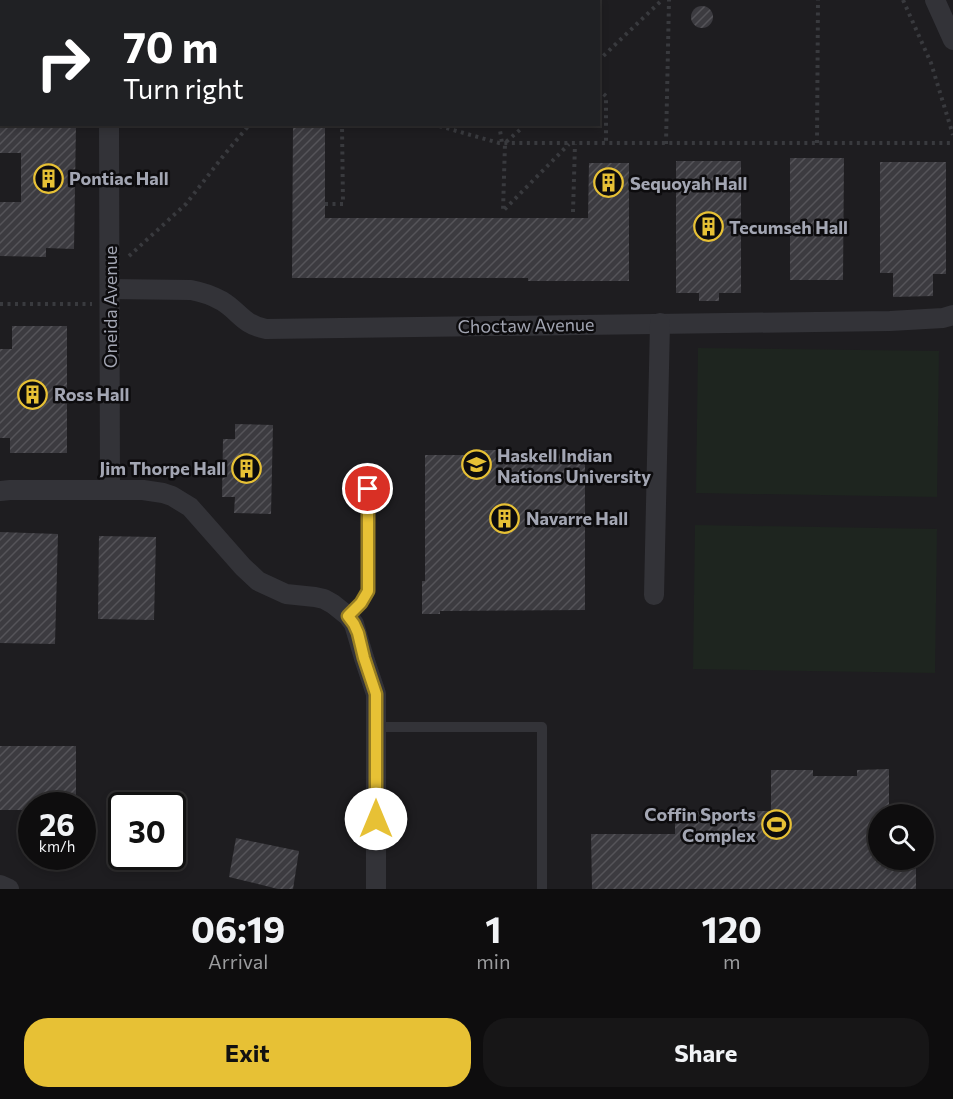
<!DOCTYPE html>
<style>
:root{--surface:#0e0d0e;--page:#171617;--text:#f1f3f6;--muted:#9b9c9e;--line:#2e2d2e;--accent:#e7c135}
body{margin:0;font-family:Commissioner,sans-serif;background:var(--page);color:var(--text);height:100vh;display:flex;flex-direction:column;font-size:22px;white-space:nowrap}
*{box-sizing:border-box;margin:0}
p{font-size:20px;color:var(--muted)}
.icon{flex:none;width:33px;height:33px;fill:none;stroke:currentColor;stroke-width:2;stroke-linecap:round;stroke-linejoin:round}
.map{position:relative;height:889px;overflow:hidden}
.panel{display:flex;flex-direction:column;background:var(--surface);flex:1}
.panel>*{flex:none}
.banner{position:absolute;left:0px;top:0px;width:600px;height:126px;box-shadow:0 3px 9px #0003,0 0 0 2px var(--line);background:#202124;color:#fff;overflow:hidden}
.fabs{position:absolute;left:868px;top:804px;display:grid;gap:12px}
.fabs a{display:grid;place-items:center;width:66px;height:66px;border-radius:50%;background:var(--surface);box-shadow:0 3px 9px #0003,0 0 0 2px var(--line);font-size:30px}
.speed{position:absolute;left:18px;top:792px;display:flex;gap:12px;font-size:30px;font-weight:700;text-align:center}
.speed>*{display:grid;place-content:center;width:78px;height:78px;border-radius:50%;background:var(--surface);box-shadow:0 3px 9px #0003,0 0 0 2px var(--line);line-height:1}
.speed small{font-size:15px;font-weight:400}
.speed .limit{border:3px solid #111;border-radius:9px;background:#fff;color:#111}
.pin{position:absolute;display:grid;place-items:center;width:51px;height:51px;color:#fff;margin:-26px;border:3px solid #fff;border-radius:50%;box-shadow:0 2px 6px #0007}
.me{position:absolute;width:66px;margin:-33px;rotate:0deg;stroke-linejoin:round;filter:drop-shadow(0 0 4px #0008)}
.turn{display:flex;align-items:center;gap:21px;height:126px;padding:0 24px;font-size:27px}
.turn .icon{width:78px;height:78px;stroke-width:2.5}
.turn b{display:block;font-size:42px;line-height:51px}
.eta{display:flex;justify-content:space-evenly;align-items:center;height:102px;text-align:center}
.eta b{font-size:36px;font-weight:700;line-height:42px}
.primary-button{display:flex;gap:12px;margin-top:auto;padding:12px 24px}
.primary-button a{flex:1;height:69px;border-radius:24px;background:var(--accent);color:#111;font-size:24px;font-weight:700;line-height:69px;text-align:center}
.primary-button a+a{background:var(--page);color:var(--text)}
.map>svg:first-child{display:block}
</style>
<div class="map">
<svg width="953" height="889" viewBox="0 0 953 889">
<defs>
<pattern id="building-hatch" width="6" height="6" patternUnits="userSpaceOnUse" patternTransform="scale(1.5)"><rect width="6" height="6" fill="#3c3b40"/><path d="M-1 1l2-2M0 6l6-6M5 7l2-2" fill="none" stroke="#555459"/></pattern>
</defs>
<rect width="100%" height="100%" fill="#121113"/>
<!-- built -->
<path fill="#1e1d20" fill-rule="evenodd" d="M0,0H953V889H0ZM2,2H598V124H2ZM32,806H82V856H32ZM122,806H172V856H122ZM879,814H924V860H879Z"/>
<!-- green -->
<g fill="#1e251f">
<polygon points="698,348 939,351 937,497 696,493"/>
<polygon points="695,525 937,529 935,673 693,669"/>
</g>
<!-- building -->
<g fill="url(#building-hatch)">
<circle cx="702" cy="17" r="11"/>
<polygon points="0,124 76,124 74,249 46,248 46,257 0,256 0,202 21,202 21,153 0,153"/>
<polygon points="293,124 325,124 325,218 588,218 589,163 629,163 629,281 528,281 528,278 292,278"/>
<polygon points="790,158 844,158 843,280 790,280"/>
<polygon points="676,161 741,161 741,293 719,293 719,301 699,301 699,293 676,293"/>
<polygon points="880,162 946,162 946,274 933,274 933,296 893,297 893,273 880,273"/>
<polygon points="12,326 67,326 67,453 10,453 10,438 0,438 0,349 12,349"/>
<polygon points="235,424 273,425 271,514 234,513 235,497 222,497 223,439 235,439"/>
<polygon points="481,450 498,450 498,455 585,454 585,610 440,611 440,614 422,614 422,581 425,581 425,455 481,455"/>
<polygon points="0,532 58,534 55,644 0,643"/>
<polygon points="99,536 156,537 154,620 98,619"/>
<polygon points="0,746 76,746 76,806 32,806 32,810 0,810"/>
<polygon points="889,769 889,814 879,814 879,860 916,860 916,889 592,889 591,834 675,834 675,811 771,811 771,770 813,770 813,776 857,776 857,770"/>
<polygon points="236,838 299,851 293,889 278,889 229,877"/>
</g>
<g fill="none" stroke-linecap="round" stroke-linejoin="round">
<!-- path -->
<g stroke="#393a3e" stroke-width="4" stroke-dasharray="3 4.5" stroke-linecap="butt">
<polyline points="364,0 364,2"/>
<polyline points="479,0 479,2"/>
<polyline points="511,0 513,2"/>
<polyline points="903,0 931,63 953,135"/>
<polyline points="379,2 380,0"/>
<polyline points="557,2 558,0"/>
<polyline points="598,61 662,0"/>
<polyline points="598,89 606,96 606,144"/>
<polyline points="432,124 499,143 953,143"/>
<polyline points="499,124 502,143"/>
<polyline points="524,124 523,127 505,143 503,211 569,144"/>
<polyline points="817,143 818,0"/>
<polyline points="666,144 669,0"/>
<polyline points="325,204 343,204 342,124"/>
<polyline points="573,212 575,144"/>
<polyline points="129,256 186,204 224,155 250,124"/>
<polyline points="0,304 92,304"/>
</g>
<!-- service -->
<g stroke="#333338" stroke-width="10">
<polyline points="348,616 361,603 368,591 367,467"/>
<polyline points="376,727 542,727 542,889"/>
</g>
<!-- minor -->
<g stroke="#333338" stroke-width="20">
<polyline points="108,0 108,2"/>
<polyline points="935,0 953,40"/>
<polyline points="109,124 110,490"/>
<path d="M110,289L191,290C202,292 213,296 222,301C240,312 242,324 266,329L890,321L943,318L953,315"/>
<polyline points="0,491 10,490 143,490 163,493 172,496 190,507 243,567 258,581 286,594 315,597 324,599 333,604 348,616 354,624 364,658 376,694 376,889"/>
<polyline points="654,595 660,323"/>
<polyline points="0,885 9,889"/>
</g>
</g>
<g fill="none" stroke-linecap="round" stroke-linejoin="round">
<defs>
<polyline id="route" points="368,489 368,591 361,603 348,616 354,624 358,633 364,658 376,694 376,819"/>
</defs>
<!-- route casing -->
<use href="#route" stroke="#967d22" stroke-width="15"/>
<!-- route -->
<use href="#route" stroke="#e7c135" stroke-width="10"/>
</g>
<!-- icons -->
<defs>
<symbol id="building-ring" viewBox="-11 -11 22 22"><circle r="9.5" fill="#0d0c0e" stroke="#e7c135" stroke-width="1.5"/><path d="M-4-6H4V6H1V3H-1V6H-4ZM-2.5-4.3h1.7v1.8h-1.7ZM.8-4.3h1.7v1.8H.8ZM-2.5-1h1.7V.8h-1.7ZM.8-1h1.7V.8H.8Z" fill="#e7c135"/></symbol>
<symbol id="university-ring" viewBox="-11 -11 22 22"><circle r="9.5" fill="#0d0c0e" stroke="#e7c135" stroke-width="1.5"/><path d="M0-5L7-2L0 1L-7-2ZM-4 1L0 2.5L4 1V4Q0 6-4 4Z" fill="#e7c135"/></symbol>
<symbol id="stadium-ring" viewBox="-11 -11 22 22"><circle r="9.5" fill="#0d0c0e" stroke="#e7c135" stroke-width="1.5"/><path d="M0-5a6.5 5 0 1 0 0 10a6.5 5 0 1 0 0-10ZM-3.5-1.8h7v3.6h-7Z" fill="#e7c135"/></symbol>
</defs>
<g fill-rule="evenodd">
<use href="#building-ring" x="32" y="162" width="33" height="33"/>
<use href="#building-ring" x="592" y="166" width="33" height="33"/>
<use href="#building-ring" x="692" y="210" width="33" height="33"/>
<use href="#building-ring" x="16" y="378" width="33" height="33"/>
<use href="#university-ring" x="460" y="448" width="33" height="33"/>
<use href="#building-ring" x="230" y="452" width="33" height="33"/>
<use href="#building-ring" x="488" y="502" width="33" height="33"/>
<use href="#stadium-ring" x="760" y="808" width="33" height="33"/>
</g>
<g text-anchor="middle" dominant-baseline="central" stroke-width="5" stroke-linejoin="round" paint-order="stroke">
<!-- poi labels -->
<g font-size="18" font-weight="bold" fill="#a3a6b3" stroke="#0d0c0e" text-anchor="start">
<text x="69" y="178">Pontiac Hall</text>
<text x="630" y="183">Sequoyah Hall</text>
<text x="729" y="227">Tecumseh Hall</text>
<text x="54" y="394">Ross Hall</text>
<text x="497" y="455">Haskell Indian<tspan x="497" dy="21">Nations University</tspan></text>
<text x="226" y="468" text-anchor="end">Jim Thorpe Hall</text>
<text x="526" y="518">Navarre Hall</text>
<text x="756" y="814" text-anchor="end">Coffin Sports<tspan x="756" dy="21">Complex</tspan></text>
</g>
<!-- street labels -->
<g font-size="18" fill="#a3a6b3" stroke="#0d0c0e">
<text transform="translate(110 307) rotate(-90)">Oneida Avenue</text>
<text transform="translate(526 325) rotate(-1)">Choctaw Avenue</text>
</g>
</g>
</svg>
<div class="fabs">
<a><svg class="icon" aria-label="search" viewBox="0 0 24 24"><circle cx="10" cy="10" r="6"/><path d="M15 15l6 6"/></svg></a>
</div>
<div class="speed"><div>26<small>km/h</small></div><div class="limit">30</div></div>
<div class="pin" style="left:368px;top:489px;background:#d93025"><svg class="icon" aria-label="arrive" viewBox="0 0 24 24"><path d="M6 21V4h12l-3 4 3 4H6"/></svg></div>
<svg class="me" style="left:376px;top:819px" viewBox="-20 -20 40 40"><circle r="19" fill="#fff"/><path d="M0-13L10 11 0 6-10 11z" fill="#e7c135"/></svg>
<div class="banner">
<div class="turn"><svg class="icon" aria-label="right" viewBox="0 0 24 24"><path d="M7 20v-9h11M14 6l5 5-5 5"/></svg><div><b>70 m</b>Turn right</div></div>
</div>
</div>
<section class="panel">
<div class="eta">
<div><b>06:19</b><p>Arrival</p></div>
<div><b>1</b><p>min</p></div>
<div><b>120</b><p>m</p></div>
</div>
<div class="primary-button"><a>Exit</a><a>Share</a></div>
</section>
